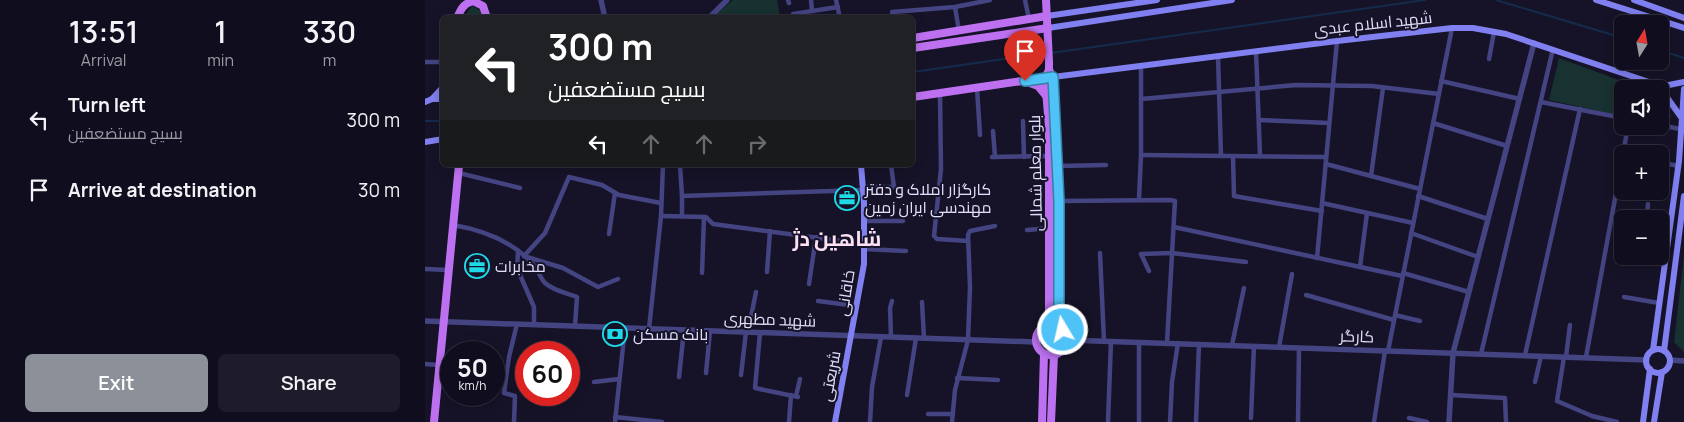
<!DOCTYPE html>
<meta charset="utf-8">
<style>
:root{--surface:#100e1e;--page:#1e1c2b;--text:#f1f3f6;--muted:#9c9ca4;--line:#302e3c;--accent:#8c9099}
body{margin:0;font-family:Manrope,Cairo,sans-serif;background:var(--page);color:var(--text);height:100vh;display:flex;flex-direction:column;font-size:19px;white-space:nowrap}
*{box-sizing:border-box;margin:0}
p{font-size:16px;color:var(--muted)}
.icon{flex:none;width:28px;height:28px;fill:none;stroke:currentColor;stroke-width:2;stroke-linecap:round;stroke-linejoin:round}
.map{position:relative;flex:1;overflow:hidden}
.side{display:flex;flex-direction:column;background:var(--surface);width:425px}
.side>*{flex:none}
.banner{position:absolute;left:15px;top:15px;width:475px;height:152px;border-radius:8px;box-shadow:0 2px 12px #0003,0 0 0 1px var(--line);background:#202124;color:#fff;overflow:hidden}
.needle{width:32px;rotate:11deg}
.buttons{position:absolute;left:1189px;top:15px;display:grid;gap:10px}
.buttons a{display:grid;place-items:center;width:55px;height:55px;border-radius:8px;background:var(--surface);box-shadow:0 2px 12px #0003,0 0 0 1px var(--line);font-size:25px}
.speed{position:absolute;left:15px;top:341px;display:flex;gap:10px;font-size:25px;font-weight:700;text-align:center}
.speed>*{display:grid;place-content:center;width:65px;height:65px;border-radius:50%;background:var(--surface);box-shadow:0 2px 12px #0003,0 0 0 1px var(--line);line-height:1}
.speed small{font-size:12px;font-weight:400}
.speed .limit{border:8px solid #d22;background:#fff;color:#111}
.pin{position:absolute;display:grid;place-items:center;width:42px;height:42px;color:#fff;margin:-51px -21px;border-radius:50% 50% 50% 0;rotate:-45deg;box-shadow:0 0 5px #0007}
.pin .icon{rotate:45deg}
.me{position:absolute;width:55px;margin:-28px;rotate:351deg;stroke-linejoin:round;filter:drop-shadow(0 0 4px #0008)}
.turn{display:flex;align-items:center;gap:18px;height:105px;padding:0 25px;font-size:22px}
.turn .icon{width:65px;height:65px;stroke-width:2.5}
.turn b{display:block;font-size:35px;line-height:42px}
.lanes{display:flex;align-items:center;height:48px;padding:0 25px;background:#0003;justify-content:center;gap:25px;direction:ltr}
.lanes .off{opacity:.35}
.eta{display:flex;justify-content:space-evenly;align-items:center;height:85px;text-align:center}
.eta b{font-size:30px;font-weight:600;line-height:35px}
.button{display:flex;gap:10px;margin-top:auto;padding:10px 25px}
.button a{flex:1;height:58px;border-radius:8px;background:var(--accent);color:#fff;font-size:20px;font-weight:600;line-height:58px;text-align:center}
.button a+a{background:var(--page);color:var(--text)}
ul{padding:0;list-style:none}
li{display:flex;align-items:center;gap:15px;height:70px;padding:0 25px}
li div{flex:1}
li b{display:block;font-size:19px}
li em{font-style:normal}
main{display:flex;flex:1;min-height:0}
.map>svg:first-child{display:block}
</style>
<main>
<section class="side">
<div class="eta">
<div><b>13:51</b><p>Arrival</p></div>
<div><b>1</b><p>min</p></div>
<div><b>330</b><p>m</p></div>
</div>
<ul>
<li><svg class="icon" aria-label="left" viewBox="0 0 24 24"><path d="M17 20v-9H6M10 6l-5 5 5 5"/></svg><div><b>Turn left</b><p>بسیج مستضعفین</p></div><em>300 m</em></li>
<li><svg class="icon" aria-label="arrive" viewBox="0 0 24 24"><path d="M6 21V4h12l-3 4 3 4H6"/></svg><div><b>Arrive at destination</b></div><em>30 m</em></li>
</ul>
<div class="button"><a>Exit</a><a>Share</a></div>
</section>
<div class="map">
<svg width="1259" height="422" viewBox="0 0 1259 422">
<rect width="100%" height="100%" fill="#161328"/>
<!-- green -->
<g fill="#173230">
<polygon points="308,0 352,0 355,17 287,18"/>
<polygon points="47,6 55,10 57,17 39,17"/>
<polygon points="1134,58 1218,89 1198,89 1197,116 1124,100"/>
<polygon points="1235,96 1246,115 1245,121 1241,125 1235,124"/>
<polygon points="1259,255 1259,352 1249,342"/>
</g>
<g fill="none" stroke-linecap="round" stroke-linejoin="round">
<!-- stream -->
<g stroke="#152b4b" stroke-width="2">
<polyline points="1071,0 1198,38"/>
<polyline points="1235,50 1259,58"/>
<polyline points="626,53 1000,0"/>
<polyline points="488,72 622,53"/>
<polyline points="0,121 18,121"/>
</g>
<!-- minor -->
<g stroke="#444482" stroke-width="4.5">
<polyline points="363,0 364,3"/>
<polyline points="386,0 387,11"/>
<polyline points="411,0 415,18"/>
<polyline points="600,0 604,19"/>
<polyline points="530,7 534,31"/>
<polyline points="369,18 368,14 413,7"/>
<polyline points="468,18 467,12 530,7 565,0"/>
<polyline points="831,51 835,156"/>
<polyline points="793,56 796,156"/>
<polyline points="1064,59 1069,32"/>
<polyline points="0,62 18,62"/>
<polyline points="1016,81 1095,99"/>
<polyline points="552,88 555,135"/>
<polyline points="515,93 516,169 509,236 512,239 543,241"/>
<polyline points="716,99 871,85 947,86 1014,94"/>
<polyline points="1116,102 1198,118"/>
<polyline points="834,120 904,123"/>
<polyline points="598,121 599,157"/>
<polyline points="1008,123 1082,146"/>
<polyline points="1235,125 1255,129"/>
<polyline points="568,131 570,157"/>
<polyline points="1198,154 1203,126"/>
<polyline points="716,155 901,157"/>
<polyline points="808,156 809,196 897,211"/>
<polyline points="567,157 624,156"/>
<polyline points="1235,162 1253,166"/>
<polyline points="901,164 995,189"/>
<polyline points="255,165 257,196"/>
<polyline points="633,166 681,165"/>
<polyline points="34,173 95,188"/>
<polyline points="946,176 958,88"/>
<polyline points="438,187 469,187 466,165"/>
<polyline points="993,196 1063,219"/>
<polyline points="714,199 716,155 716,66"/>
<polyline points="634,201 745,200 750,201 742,343"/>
<polyline points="897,203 988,223"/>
<polyline points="236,216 281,217 288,224 439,244"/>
<polyline points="257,216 257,196 438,190"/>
<polyline points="1222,219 1223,204"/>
<polyline points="439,221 478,221"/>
<path d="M28,225C58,230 87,241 108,264C113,269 115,278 120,283C129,291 142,293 152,297L150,326"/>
<polyline points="749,227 977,276"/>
<polyline points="602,230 625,228"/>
<polyline points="986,233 1053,257"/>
<polyline points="184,234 190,193"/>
<polyline points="439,249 481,251"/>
<polyline points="93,252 92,268 109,307 109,325"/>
<polyline points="675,253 679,341"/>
<polyline points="892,258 912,41"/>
<polyline points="935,267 942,213"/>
<polyline points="0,269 24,270"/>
<polyline points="724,271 716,254 747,253 821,262"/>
<polyline points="342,272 345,231"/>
<polyline points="277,273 279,217"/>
<polyline points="978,273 1044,292"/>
<polyline points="193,279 173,287 138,268 99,256 120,233 144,177 177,185 194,195 236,203"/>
<polyline points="384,284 391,237"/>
<polyline points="881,295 969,320"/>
<polyline points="1199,297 1234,303"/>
<polyline points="393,301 432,306"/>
<polyline points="497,302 499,338"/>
<polyline points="970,315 995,321"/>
<polyline points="224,329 236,216 238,165"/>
<polyline points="323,332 331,292"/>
<polyline points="335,333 330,388 373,397"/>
<polyline points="466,337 465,308 467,301"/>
<polyline points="714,342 714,422"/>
<polyline points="807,345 819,288"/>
<polyline points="854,347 867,274"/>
<polyline points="963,351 1027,28"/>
<polyline points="1056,354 1128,49"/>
<polyline points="1100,355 1155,109"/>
<polyline points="1139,357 1132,401 1167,416 1192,422"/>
<polyline points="1141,357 1145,325"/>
<polyline points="1161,357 1198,155"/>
<polyline points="0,364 14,365"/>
<polyline points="281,373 285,331"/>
<polyline points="316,375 321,332"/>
<polyline points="254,377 259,330"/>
<polyline points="532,378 573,380"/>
<polyline points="169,382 194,379"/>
<polyline points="1110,382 1116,356"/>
<polyline points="482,395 491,338"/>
<polyline points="1026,395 1080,398 1081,422"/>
<polyline points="371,396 375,379"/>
<polyline points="503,414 528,414"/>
<polyline points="190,417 237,422"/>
<polyline points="826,418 829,346"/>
<polyline points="984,418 1002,422"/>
<polyline points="89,422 90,396 79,393 84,357 92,324"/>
<polyline points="190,422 200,328"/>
<polyline points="364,422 366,395"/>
<polyline points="445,422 447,387 456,337"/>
<polyline points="527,422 530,390 543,340 545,287 543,235 545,231 570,226"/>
<polyline points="683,422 686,341"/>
<polyline points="745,422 747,382 753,343"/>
<polyline points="771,422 774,344"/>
<polyline points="873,422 874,348"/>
<polyline points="949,422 960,351"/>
</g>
<!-- tertiary -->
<g stroke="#444482" stroke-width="5.5">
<polyline points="176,0 180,18"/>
<polyline points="284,18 302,0"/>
<polyline points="0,321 610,342"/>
<polyline points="641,340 1222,360"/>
<polyline points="1245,360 1259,361"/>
<polyline points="1024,422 1028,353 1109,43"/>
</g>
<!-- secondary -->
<g stroke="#8080f1" stroke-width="6">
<polyline points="1171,0 1259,28"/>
<polyline points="1209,0 1259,18"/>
<polyline points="622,16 732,0"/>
<polyline points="623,28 807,0"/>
<polyline points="628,77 912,41 1027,28 1048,28 1081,34 1233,85 1239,86 1259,82"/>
<polyline points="1233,85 1256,117"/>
<polyline points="7,99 18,87"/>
<polyline points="0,102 7,99 18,99"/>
<polyline points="0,142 18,139"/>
<circle cx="1233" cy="361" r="12"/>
<polyline points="1228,350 1254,161 1259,89"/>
<polyline points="1239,351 1259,196"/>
<polyline points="410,422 439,264 439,202 436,165"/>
<polyline points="1218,422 1225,369"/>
<polyline points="1229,422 1237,372"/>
</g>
<!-- primary -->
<g stroke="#bd71f0" stroke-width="8">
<polyline points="621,0 624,62 624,70 620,78 624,127 624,324"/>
<path d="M32,18C36,9 38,4 48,1L58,6L62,18"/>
<polyline points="488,38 622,16"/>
<polyline points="488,48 623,28"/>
<path d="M624,70L628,77C633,160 634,243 634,327"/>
<polyline points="602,82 613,86 622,97"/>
<polyline points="488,97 624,77"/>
<circle cx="626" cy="340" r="15"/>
<polyline points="9,422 34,165"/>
<polyline points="617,422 619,354"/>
<polyline points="626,422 629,355"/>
</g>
</g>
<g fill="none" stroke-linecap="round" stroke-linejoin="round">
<defs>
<polyline id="route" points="600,81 628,77 634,201 634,327 638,330"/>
</defs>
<!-- route casing -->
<use href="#route" stroke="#337fa1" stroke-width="12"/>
<!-- route -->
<use href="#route" stroke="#4fc3f7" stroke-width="9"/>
</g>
<!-- icons -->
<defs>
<symbol id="office-ring" viewBox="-11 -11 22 22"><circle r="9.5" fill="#161328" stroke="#1fd9e7" stroke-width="1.5"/><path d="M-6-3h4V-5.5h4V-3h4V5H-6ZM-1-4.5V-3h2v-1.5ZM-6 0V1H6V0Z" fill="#1fd9e7"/></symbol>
<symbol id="bank-ring" viewBox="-11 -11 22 22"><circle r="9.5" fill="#161328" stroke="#1fd9e7" stroke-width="1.5"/><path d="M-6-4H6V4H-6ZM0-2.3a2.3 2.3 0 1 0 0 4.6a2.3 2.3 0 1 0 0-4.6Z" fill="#1fd9e7"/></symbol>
</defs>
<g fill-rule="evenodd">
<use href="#office-ring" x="408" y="184" width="28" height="28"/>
<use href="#office-ring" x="38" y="252" width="28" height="28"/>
<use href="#bank-ring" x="176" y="320" width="28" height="28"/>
</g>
<g text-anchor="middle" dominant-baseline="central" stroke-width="4" stroke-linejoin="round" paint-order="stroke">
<!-- street labels -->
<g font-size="16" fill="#e1defc" stroke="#161328">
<text transform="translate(948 23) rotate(-6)">شهید اسلام عبدی</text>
<text transform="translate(610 173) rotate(-91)">بلوار معلم شمالی</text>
<text transform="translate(420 293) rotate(-81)">خاقانی</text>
<text transform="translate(345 319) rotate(2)">شهید مطهری</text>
<text transform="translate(932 336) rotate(2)">کارگر</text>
<text transform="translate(405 376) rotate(-79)">شریعتی</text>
</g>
<!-- poi labels -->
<g font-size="16" fill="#e1defc" stroke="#161328" text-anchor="start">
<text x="440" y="189">کارگزار املاک و دفتر<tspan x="440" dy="18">مهندسی ایران زمین</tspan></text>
<text x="70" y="266">مخابرات</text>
<text x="208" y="334">بانک مسکن</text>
</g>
<!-- district labels -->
<g font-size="21" font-weight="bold" fill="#fce0f3" stroke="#161328">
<text x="412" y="238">شاهین دژ</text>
</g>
</g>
</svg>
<div class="buttons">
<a><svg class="needle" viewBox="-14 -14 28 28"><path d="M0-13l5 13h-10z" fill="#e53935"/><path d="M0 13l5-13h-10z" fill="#9c9ca4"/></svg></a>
<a><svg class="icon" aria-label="sound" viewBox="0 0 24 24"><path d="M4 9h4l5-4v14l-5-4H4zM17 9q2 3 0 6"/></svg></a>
<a>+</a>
<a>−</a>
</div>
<div class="speed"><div>50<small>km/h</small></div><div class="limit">60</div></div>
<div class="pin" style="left:600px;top:81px;background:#d93025"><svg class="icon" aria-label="arrive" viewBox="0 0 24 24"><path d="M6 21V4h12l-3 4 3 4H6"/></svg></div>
<svg class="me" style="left:638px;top:330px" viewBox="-20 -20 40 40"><circle r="17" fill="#4fc3f7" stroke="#fff" stroke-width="3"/><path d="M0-11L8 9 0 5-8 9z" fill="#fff"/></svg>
<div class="banner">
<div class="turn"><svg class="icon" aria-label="left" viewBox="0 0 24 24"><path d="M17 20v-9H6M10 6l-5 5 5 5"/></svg><div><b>300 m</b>بسیج مستضعفین</div></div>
<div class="lanes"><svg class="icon" aria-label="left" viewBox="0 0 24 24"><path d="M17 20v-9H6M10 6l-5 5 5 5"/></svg><svg class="icon off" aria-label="ahead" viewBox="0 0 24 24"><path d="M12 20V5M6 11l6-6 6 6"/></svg><svg class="icon off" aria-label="ahead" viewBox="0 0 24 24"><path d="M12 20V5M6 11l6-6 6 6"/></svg><svg class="icon off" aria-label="right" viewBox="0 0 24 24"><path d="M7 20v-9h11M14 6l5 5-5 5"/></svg></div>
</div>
</div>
</main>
